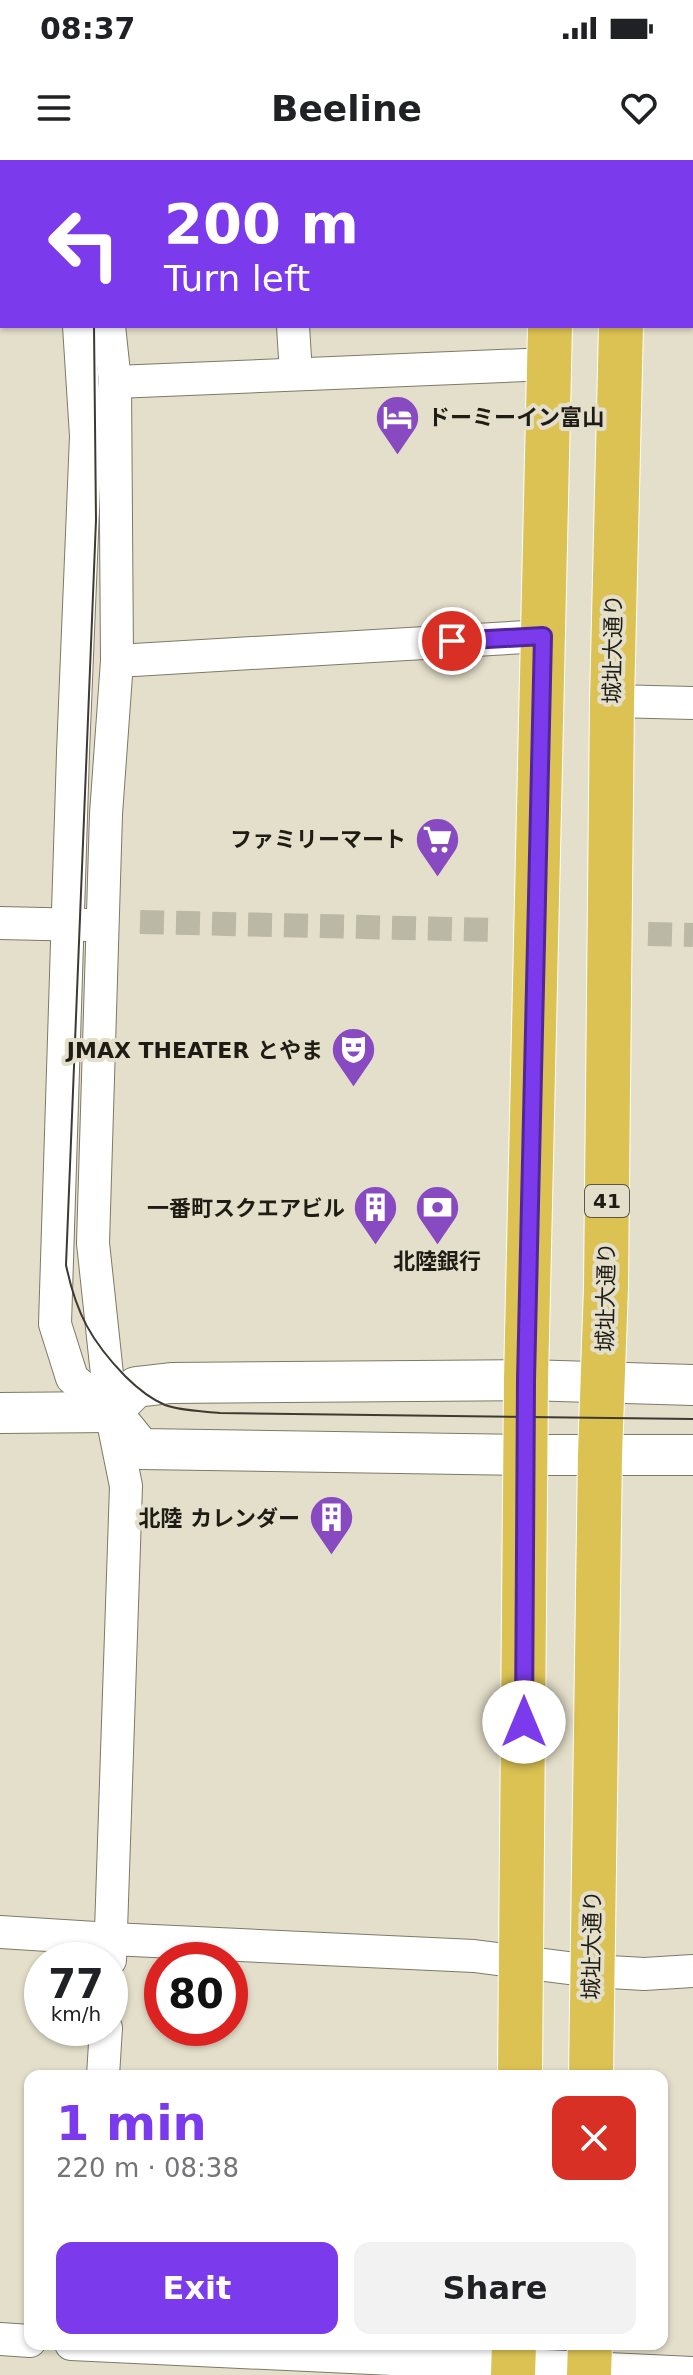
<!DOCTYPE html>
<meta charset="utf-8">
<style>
:root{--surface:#fff;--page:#f2f2f2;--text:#202124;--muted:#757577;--accent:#7c3aed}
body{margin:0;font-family:"DejaVu Sans","Noto Sans JP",sans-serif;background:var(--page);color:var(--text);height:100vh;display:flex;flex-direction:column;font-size:30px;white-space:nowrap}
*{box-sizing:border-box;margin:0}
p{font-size:26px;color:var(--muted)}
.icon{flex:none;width:44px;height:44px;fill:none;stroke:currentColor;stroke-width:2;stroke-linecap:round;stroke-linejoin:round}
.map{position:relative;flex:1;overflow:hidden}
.side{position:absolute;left:24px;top:1910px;width:644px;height:280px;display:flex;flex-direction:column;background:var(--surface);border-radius:16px;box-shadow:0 2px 6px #0004}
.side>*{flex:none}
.top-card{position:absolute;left:0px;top:0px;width:694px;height:168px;box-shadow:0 2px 6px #0004;background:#7c3aed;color:#fff;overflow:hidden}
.speed{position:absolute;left:24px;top:1782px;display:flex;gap:16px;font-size:40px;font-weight:700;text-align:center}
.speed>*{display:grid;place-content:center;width:104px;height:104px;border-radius:50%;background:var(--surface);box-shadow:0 2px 6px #0004;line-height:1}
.speed small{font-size:20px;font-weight:400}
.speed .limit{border:12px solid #d22;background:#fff;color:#111}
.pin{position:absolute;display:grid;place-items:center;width:68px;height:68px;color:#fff;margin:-34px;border:4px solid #fff;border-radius:50%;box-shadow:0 2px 8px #0007}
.me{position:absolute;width:88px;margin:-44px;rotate:0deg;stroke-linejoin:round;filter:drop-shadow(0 0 6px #0008)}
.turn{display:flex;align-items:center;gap:28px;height:168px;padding:0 32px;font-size:36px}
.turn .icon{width:104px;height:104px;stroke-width:2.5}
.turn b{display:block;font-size:56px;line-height:68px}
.round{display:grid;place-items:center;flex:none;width:84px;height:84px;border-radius:16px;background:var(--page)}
.head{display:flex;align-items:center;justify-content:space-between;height:136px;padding:0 32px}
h1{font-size:48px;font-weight:600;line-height:60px;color:var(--accent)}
.action{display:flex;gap:16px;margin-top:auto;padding:16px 32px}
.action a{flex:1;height:92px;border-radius:16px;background:var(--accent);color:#fff;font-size:32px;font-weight:600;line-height:92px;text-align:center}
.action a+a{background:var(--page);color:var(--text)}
.status{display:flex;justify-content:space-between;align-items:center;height:56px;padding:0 40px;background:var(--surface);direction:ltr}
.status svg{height:22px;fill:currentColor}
header{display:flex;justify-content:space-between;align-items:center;height:104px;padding:0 32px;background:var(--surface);font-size:36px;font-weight:600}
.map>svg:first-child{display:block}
</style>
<div class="status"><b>08:37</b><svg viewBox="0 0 49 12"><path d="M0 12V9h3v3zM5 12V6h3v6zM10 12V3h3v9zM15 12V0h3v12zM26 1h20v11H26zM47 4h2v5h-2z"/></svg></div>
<header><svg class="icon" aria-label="menu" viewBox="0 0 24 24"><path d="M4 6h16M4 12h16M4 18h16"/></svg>Beeline<svg class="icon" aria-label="heart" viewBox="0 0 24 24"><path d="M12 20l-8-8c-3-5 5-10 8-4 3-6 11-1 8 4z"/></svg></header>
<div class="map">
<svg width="693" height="2215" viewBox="0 0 693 2215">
<rect width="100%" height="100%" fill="#e4dfca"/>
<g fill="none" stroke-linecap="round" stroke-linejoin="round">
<!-- pedestrian-tunnel -->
<g stroke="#bcb8a6" stroke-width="24" stroke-dasharray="24 12" stroke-linecap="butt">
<polyline points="140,762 495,770"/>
<polyline points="648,774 693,775"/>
</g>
<defs>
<g id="minor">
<polyline points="53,0 53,2"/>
<polyline points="89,0 90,2"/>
<polyline points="282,0 282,2"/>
<polyline points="79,166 86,276 73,593 55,1164 72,1218 111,1252"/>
<polyline points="109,166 115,222 117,501 106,654 93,1083 111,1252 126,1326 110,1800"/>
<polyline points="293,166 296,214"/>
<polyline points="115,222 549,204"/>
<polyline points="117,501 543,476"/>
<polyline points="612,541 693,543"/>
<polyline points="0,763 87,765"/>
<polyline points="0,1772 111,1779 474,1796 592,1811 644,1814 693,1811"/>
<polyline points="103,1916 106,1868"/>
<polyline points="0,2179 30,2181"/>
<polyline points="71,2184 693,2213"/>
</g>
<g id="tertiary">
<polyline points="111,1252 141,1289 525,1295 693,1295"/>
<polyline points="0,1253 111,1252 136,1227 171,1223 526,1220 693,1225"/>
</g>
<g id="trunk">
<polyline points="554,2 554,0"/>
<polyline points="625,2 625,0"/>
<polyline points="520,1916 526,1220 550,166"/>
<polyline points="591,1916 600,1295 606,1127 612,541 621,166"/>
<polyline points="513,2215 514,2184"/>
<polyline points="589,2215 590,2184"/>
</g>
</defs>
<!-- minor casing -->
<use href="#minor" stroke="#7e7967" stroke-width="34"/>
<!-- tertiary casing -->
<use href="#tertiary" stroke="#7e7967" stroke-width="42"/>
<!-- trunk casing -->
<use href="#trunk" stroke="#fff" stroke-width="46"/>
<!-- minor -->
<use href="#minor" stroke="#fff" stroke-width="32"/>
<!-- tertiary -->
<use href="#tertiary" stroke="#fff" stroke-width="40"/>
<!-- trunk -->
<use href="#trunk" stroke="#dcc253" stroke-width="44"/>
<!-- tram -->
<g stroke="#3c3a31" stroke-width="2">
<polyline points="70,0 70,2"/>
<path d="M94,166L96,360L66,1105C76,1153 91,1181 125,1216C136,1227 151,1239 165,1245C181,1251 203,1251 220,1253L693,1259"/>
</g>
</g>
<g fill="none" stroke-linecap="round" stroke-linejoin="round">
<defs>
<polyline id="route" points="452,481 543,476 526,1220 524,1562"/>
</defs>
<!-- route casing -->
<use href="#route" stroke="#51269a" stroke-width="20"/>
<!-- route -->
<use href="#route" stroke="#7c3aed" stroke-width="14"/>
</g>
<!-- icons -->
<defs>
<symbol id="hotel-pin" viewBox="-11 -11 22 30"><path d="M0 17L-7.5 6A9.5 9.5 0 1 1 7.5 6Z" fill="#884ac0" stroke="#e4dfca"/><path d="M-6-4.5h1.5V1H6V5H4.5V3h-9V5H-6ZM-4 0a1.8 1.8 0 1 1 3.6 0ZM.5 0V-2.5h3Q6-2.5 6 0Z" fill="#fff"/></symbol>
<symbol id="supermarket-pin" viewBox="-11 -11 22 30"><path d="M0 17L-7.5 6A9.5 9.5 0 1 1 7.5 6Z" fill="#884ac0" stroke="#e4dfca"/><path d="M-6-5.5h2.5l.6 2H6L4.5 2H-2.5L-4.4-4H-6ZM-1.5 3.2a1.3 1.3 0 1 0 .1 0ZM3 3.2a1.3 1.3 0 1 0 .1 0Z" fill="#fff"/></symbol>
<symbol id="theatre-pin" viewBox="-11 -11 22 30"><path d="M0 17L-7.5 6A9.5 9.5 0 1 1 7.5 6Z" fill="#884ac0" stroke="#e4dfca"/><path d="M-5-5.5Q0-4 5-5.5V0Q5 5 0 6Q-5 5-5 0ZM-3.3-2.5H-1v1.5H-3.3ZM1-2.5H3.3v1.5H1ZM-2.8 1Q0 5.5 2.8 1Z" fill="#fff"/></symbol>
<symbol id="building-pin" viewBox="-11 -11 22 30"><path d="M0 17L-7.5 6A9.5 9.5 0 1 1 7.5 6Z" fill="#884ac0" stroke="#e4dfca"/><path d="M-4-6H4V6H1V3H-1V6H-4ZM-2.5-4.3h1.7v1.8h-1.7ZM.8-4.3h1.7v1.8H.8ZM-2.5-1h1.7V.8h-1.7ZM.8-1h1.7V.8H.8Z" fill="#fff"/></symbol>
<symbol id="bank-pin" viewBox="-11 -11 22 30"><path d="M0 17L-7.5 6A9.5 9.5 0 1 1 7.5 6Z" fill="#884ac0" stroke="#e4dfca"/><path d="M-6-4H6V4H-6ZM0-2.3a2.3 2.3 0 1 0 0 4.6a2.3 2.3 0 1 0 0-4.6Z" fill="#fff"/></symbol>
</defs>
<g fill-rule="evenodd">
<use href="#hotel-pin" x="372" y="232" width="51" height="69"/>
<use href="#supermarket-pin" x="412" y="654" width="51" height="69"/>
<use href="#theatre-pin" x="328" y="864" width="51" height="69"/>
<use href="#building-pin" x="350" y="1022" width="51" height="69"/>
<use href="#bank-pin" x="412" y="1022" width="51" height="69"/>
<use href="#building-pin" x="306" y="1332" width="51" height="69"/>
</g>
<g text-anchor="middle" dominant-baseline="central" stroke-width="8" stroke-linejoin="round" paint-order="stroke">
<!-- shield labels -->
<rect fill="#e4dfca" stroke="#59564b" stroke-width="2" x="585" y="1025" width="44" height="32" rx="6"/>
<g font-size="20" font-weight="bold" fill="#1e1c15">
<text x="607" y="1041">41</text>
</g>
<!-- poi labels -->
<g font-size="22" font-weight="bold" fill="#1e1c15" stroke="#e4dfca" text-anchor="end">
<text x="428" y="257" text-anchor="start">ドーミーイン富山</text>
<text x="406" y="679">ファミリーマート</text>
<text x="323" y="890">JMAX THEATER とやま</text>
<text x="345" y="1048">一番町スクエアビル</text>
<text x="437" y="1101" text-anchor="middle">北陸銀行</text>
<text x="300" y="1358">北陸 カレンダー</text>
</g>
<!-- street labels -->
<g font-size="22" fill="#1e1c15" stroke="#e4dfca">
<text transform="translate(613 489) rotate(-89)">城址大通り</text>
<text transform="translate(606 1137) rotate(-89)">城址大通り</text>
<text transform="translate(592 1785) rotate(-89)">城址大通り</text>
</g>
</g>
</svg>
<div class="speed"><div>77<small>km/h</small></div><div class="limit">80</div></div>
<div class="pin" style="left:452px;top:481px;background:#d93025"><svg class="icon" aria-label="arrive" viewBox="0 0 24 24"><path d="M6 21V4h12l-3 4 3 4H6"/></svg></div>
<svg class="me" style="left:524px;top:1562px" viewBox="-20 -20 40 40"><circle r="19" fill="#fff"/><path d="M0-13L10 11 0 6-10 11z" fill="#7c3aed"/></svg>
<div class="top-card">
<div class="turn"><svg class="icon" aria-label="left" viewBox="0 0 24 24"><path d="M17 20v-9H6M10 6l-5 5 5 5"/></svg><div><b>200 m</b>Turn left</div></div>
</div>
<section class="side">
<div class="head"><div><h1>1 min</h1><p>220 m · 08:38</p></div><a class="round" style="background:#d93025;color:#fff"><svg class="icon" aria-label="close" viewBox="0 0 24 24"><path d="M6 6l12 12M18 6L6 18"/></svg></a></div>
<div class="action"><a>Exit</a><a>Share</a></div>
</section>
</div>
